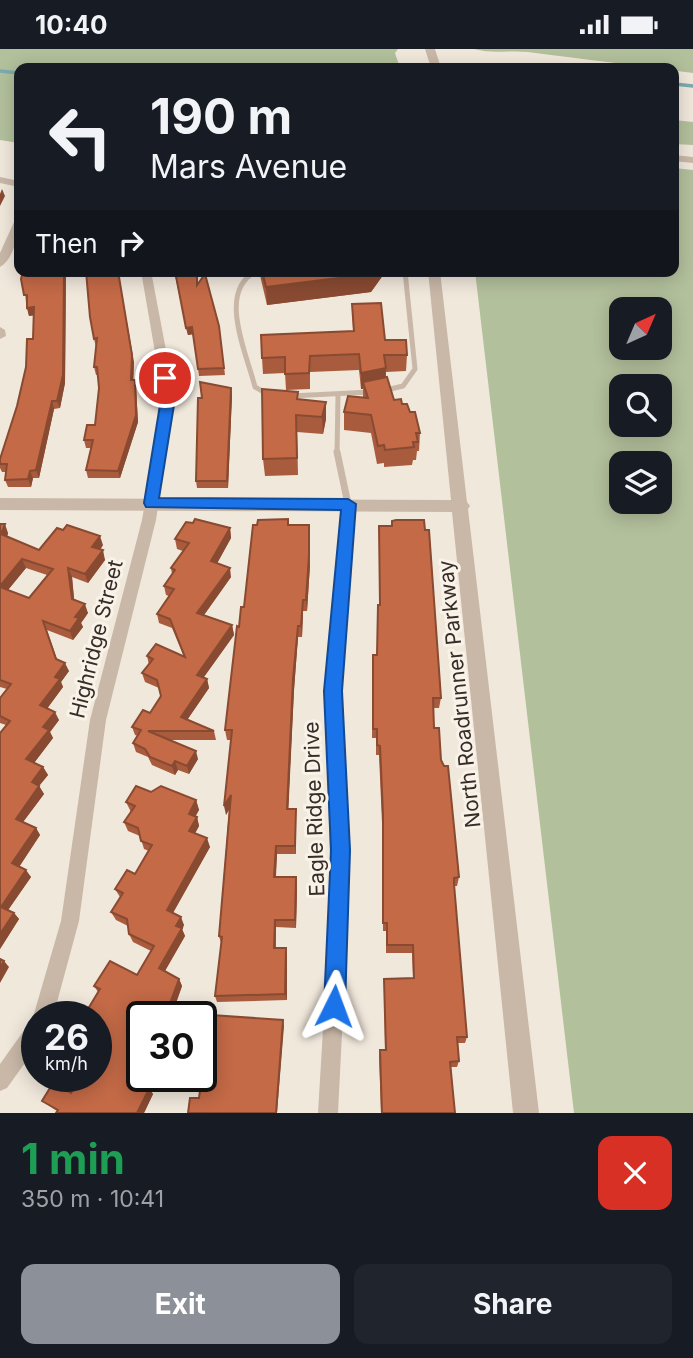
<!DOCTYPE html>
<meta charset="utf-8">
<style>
:root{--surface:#171b24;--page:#20242c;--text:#f1f3f6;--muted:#9ea1a6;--accent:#8c9099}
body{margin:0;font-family:Inter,sans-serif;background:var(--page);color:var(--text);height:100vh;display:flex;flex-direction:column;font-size:26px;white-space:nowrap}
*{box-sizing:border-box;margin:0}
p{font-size:23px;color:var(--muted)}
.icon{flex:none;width:38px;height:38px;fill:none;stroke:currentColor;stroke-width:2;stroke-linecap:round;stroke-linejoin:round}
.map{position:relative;height:1064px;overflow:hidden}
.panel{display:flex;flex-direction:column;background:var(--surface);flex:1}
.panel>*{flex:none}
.banner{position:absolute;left:14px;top:14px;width:665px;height:214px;border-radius:14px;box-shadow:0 4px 18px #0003;background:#171b24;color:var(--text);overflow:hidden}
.needle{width:46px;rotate:44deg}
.controls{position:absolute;left:609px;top:248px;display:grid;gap:14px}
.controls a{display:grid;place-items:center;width:63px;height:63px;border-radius:14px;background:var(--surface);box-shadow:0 4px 18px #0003;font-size:35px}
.speed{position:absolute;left:21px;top:952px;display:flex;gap:14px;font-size:35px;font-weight:700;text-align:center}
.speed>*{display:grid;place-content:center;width:91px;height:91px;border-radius:50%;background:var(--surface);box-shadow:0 4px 18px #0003;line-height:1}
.speed small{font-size:18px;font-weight:400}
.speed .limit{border:4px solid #111;border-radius:10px;background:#fff;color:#111}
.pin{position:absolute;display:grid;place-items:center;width:60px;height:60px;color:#fff;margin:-30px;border:4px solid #fff;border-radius:50%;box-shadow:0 2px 7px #0007}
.me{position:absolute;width:77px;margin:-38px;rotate:3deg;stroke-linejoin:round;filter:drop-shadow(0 0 5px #0008)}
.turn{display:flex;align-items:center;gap:24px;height:147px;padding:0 21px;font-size:32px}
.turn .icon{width:91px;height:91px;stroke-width:2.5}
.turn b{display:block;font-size:49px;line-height:60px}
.then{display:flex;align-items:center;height:66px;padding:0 21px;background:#0003;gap:14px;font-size:26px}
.round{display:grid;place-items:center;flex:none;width:74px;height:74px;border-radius:14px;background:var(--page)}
.headline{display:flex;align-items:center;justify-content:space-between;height:119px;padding:0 21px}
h1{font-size:42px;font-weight:700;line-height:52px;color:#1e9e55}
.primary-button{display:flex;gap:14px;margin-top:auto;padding:14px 21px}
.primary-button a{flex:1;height:80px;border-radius:14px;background:var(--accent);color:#fff;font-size:28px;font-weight:700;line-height:80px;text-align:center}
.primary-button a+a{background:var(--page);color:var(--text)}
.status{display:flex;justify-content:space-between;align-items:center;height:49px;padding:0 35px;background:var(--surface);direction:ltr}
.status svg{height:19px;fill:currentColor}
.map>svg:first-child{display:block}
</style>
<div class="status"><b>10:40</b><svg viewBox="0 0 49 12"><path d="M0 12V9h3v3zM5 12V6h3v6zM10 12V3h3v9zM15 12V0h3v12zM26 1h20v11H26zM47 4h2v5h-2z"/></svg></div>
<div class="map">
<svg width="693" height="1064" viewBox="0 0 693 1064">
<rect width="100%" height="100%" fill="#f1e8dc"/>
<!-- green -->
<g fill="#b3c09c" fill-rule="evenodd">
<polygon points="0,0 398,0 395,4 400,19 19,19 19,94 0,91"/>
<path d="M474,0H693V24C641,17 583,10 528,3C509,1 492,5 474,0Z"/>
<polygon points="674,71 693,73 693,96 674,95"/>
<path d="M674,119L693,121V1064H574L475,222H674ZM621,261H660V299H621ZM621,338H660V376H621ZM621,415H660V453H621Z"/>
</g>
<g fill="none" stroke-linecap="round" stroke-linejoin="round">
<!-- stream -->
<g stroke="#7baaae" stroke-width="3.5">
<polyline points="0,22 19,24"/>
<polyline points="674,35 693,37"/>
</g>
<!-- service-far1 -->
<g stroke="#c9b8a8" stroke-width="5">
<path d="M257,222C216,241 247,305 255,338L269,346"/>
<polyline points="382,342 403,337 415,320 405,222"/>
<polyline points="291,347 370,343"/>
<polyline points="337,405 338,347"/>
</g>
<!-- service -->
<polyline stroke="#c9b8a8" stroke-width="7" points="337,403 348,455"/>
<!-- minor -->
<g fill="#c9b8a8" fill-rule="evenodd">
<polygon points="674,106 693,108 693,114 674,112"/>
<polygon points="0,128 19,132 19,138 0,134"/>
<path d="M19,170C20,184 13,211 0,218V204L14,173Z"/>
<polygon points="141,222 151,222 173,338 172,366 156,471 106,671 79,872 53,968 37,968 37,997 7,1039 0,1042 0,1015 30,973 35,971 33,968 61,872 90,671 142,471 160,366 161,338"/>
<polygon points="0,278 5,281 6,287 0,290"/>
<polygon points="348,450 355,455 341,642 349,846 338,1064 318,1064 331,846 325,642 341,455"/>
</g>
<!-- tertiary -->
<g fill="#c9b8a8" fill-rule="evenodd">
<polygon points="425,0 435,0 441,19 431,19"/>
<polygon points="428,222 440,222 467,453 470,457 468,460 539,1064 513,1064 452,463 0,461 0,449 451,451"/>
</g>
</g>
<!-- wall -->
<g fill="#a95b3d" fill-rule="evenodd">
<polygon points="23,222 66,222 65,334 60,359 54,360 39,429 33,429 31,438 8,438 5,431 6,423 2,423 0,419 0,410 17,357 33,290 34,266 29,267 26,254"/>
<polygon points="86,222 134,313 133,331 136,339 138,373 120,429 88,429 86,421 91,399 86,399 84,391 95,376 99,339 98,326 96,326 94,318 96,298 94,290"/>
<polygon points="174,222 198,234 219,277 225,326 199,327 193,285 188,286"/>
<polygon points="221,222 241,222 231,228"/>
<polygon points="259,222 386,222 371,243 267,256"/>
<polygon points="352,255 385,291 407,306 406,322 386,323 386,328 394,351 402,355 410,363 420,384 419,402 417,402 416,411 413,411 412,416 384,418 384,414 377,415 371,384 344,381 344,363 363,348 363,340 361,340 359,321 310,323 310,340 286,341 285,324 263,325 262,309 353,282"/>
<polygon points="231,339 232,346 228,439 197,439 196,432 202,349"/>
<polygon points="298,343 298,350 326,353 326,370 323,385 297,383 298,426 265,427 263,410"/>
<polygon points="288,470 288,476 310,516 307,562 303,562 302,588 298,588 294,641 288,760 296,769 296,805 277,805 276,828 296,828 297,836 296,879 276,878 276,899 287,907 287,951 217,953 215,947 221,894 219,887 229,761 226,766 231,691 227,691 225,681 239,578 244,558 257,476"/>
<polygon points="392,472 441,649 439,659 434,659 434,679 441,711 459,828 457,837 454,837 467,988 465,994 458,994 459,1012 457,1018 451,1018 455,1064 381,1064 379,1007 380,1001 385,1001 384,930 413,929 412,904 386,904 386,882 383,882 382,774 379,706 376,706 376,689 372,689 373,606 377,606 380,556 379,477 391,477"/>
<polygon points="193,474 230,479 231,489 217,514 231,528 204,566 232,576 234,586 203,629 207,630 209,639 187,671 214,682 216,691 169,691 198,710 189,725 178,721 175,726 152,716 148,708 136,703 133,694 138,687 135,686 132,678 150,664 161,647 159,639 145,633 142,624 149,616 147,607 184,608 172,579 159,574 157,565 169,547 166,546 164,537 172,525 171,519 183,502 177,500 175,490"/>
<path d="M0,475L8,484L7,488L39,501L103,496L100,501L105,511L88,534L72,528L74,551L88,564L81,574L83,578L73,591L47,581L57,610L69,622L61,633L63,638L47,659L59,671L50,683L53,689L34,714L43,718L48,726L39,737L44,745L23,773L36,779L40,786L19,818L31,828L8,861L14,864L19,870L0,900L6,676L0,674V649L7,640L0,638ZM26,519L47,526L29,549L8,541Z"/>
<polygon points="151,743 196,751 199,761 195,767 197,768 199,777 195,784 210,798 173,864 184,876 182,880 185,887 165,922 179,930 182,937 171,968 142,968 150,1041 153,1045 144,1064 56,1064 57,1062 42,1052 71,1044 96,1027 96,968 93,967 88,960 98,943 94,937 137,926 151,902 133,893 129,885 128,877 116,871 111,863 120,848 115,840 135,825 149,802 144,800 140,787 128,782 124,773 131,763 126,753"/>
</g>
<!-- shaded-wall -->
<g fill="#894a32">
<polygon points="2,140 5,147 0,157 0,145"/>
<polygon points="64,222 66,222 65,334 60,359 57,352"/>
<polygon points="118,222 134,313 133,339 131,331"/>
<polygon points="231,222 241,222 231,228"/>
<polygon points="373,222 386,222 371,243 267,256 266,238"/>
<polygon points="34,258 36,266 29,267 27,259"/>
<polygon points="192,278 194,285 188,286 186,279"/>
<polygon points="386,319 385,335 363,333 363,340 361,340 361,324"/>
<polygon points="135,331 136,339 138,373 120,429 118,422"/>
<polygon points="231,339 232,346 228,439 227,432"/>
<polygon points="52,352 54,360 39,429 36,421"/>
<polygon points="326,353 326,370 323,385 322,368"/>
<polygon points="30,422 33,429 31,438 28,430"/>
<polygon points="5,475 8,484 5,495 1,485"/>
<polygon points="309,476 310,516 307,562 306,551"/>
<polygon points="230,479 231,489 213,522 211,512"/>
<polygon points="100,487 103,496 95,507 92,498"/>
<polygon points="103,501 105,511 88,534 85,525"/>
<polygon points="22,510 26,519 3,547 0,537"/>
<polygon points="68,519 72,528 75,559 72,550"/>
<polygon points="230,519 231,528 199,573 197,564"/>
<polygon points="303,551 303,562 302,588 301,577"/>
<polygon points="85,555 88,564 81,574 83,578 73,591 70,582 75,568"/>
<polygon points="232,576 234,586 199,635 197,626"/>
<polygon points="298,577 298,588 294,641 288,769 287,760 293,630"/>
<polygon points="65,614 69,622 61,633 63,638 44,664 40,656 55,628"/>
<polygon points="207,630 209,639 183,677 181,668"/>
<polygon points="55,663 59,671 50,683 53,689 31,718 26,710 43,678"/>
<polygon points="196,702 198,710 189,725 187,717"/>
<polygon points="175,712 178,721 175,726 172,717"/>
<polygon points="43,718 48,726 39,737 44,745 20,777 16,770 32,733"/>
<polygon points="231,746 232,755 226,766 224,757"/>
<polygon points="196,751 199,761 192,774 189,765"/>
<polygon points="296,760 296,805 295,797"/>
<polygon points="197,768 199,777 192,790 189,782"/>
<polygon points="36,779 40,786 17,821 12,814"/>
<polygon points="207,789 210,798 170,869 167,861"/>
<polygon points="276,797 277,805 275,836 274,828"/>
<polygon points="26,821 31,828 6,864 1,858"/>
<polygon points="296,828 297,836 296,879 295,871"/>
<polygon points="14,864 19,870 0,900 0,885"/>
<polygon points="181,868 184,876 182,880 185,887 162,927 159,919 176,877"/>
<polygon points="275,871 276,878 275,907 274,899"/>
<polygon points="286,899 287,907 287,951 285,945"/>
<polygon points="4,912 9,918 0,934 0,919"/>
<polygon points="179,930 182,937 171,968 165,968"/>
<polygon points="283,971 284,977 277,1064 276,1064"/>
<polygon points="150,1027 157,1027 150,1041 153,1045 144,1064 137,1064 145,1037"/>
</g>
<!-- building -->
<g fill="#c46a47" stroke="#894a32" stroke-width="2">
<polygon points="23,222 64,222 63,326 57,352 52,352 36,421 30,422 28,430 5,431 7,415 0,415 0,410 17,357 26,318 27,290 33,290 34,258 27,259 27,246 24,246 21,230"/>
<polygon points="86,222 118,222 132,306 131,331 135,331 136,366 118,422 86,421 93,391 84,391 87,376 95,376 99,339 97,318 94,318 97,289 94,290 90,268"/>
<polygon points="175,222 197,222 197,236 205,225 219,277 224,319 198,320 192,278 186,279"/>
<polygon points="262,222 373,222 371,225 266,238"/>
<polygon points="381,254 385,291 406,291 407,306 384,306 386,319 361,324 359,305 310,307 309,324 285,325 285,308 262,309 261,286 354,282 352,255"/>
<polygon points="387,328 394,351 401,350 402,355 407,355 410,363 415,363 420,384 416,384 418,393 413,393 414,398 385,401 384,396 378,397 371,366 344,363 348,347 368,349 363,333"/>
<polygon points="200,333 231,339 227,432 196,432 198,349 202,349"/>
<polygon points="262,340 298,343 297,350 326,353 322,368 296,366 297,409 263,410"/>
<polygon points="195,470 230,479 211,512 230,519 197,564 232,576 197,626 207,630 181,668 214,682 148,682 196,702 187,717 175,712 172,717 150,708 145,700 133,694 141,681 132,678 143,661 150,664 161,647 157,631 142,624 153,610 147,607 156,595 185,608 170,570 157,565 174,540 164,537 175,521 171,519 189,494 175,490 186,473 193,474"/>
<polygon points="288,470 288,476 309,476 309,506 306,551 303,551 301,577 298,577 293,630 287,760 296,760 295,797 276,797 274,828 296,828 295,871 275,871 274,899 286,899 285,945 215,947 222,888 219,887 231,746 224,757 232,681 225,681 237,577 239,578 241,558 244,558 253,476 257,476 258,471"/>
<polygon points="396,471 424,471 425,481 429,481 441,649 433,649 434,679 439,679 441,711 444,717 448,717 459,828 454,829 454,835 467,988 457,988 459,1012 450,1013 455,1064 382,1064 380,1001 386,1001 384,930 414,929 413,896 387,896 387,874 383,874 383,765 380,697 377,696 377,680 373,680 373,606 377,606 378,556 380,556 379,477 392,477 392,472"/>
<polygon points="0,475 5,475 1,485 39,501 57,479 63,481 67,476 100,487 92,498 103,501 85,525 68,519 72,550 85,555 75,568 79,569 70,582 43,572 56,610 65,614 55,628 60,630 40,656 55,663 43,678 49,681 26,710 43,718 32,733 39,737 16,770 36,779 12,814 26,821 1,858 14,864 0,885 0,684 10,672 0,667 0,649 11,635 0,631 0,538 29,549 53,520 22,510 0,537"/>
<polygon points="136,737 151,743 161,737 196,751 189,765 197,768 189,782 207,789 167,861 181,868 176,877 182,879 159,919 179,930 165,968 142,968 142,1027 150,1027 145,1037 149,1040 137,1064 56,1064 58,1061 42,1052 53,1034 71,1044 81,1027 96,1027 96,968 97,966 88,960 100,940 94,937 110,912 137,926 154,897 129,885 127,870 111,863 123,844 115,840 127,821 135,825 152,796 141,792 138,779 124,773 135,757 126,753"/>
<polygon points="0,910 4,912 0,919"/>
<polygon points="211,966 283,971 276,1064 188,1064 190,1049 199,1049"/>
</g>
<!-- route -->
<polygon fill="#1a73e8" stroke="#114b97" stroke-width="2" points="165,325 171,329 174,356 159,449 348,450 356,455 342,642 350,801 345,957 342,964 334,968 327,964 324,957 331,801 324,642 341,461 146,458 144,454 160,356 158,329"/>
<g text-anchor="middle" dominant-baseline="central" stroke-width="6" stroke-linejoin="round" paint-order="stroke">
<!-- street labels -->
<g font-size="21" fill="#362d28" stroke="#f9f2e8">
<text transform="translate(96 590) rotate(-76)">Highridge Street</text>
<text transform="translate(459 645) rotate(-96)">North Roadrunner Parkway</text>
<text transform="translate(314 760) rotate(-92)">Eagle Ridge Drive</text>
</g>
</g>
</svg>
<div class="controls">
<a><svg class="needle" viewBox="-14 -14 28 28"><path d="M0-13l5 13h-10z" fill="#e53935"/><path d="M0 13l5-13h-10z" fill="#9ea1a6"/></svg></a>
<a><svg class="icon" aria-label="search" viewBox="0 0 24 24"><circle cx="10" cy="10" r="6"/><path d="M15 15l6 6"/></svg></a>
<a><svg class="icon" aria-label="layers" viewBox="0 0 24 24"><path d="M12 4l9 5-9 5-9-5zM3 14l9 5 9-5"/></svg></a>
</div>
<div class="speed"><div>26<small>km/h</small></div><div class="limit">30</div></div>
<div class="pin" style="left:165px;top:329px;background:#d93025"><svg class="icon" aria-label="arrive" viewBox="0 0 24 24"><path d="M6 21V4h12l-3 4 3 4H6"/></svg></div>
<svg class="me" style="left:334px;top:957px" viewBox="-20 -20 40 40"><path d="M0-17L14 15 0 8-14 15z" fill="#1a73e8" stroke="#fff" stroke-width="4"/></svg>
<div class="banner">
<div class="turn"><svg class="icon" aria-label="left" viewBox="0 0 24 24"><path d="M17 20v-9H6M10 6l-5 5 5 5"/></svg><div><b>190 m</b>Mars Avenue</div></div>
<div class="then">Then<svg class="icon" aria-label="right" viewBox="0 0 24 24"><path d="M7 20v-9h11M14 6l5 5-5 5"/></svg></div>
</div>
</div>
<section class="panel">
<div class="headline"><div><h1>1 min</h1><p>350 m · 10:41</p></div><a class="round" style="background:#d93025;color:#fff"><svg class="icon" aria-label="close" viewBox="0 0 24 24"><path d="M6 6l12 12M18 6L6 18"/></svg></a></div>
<div class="primary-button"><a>Exit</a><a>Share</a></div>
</section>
